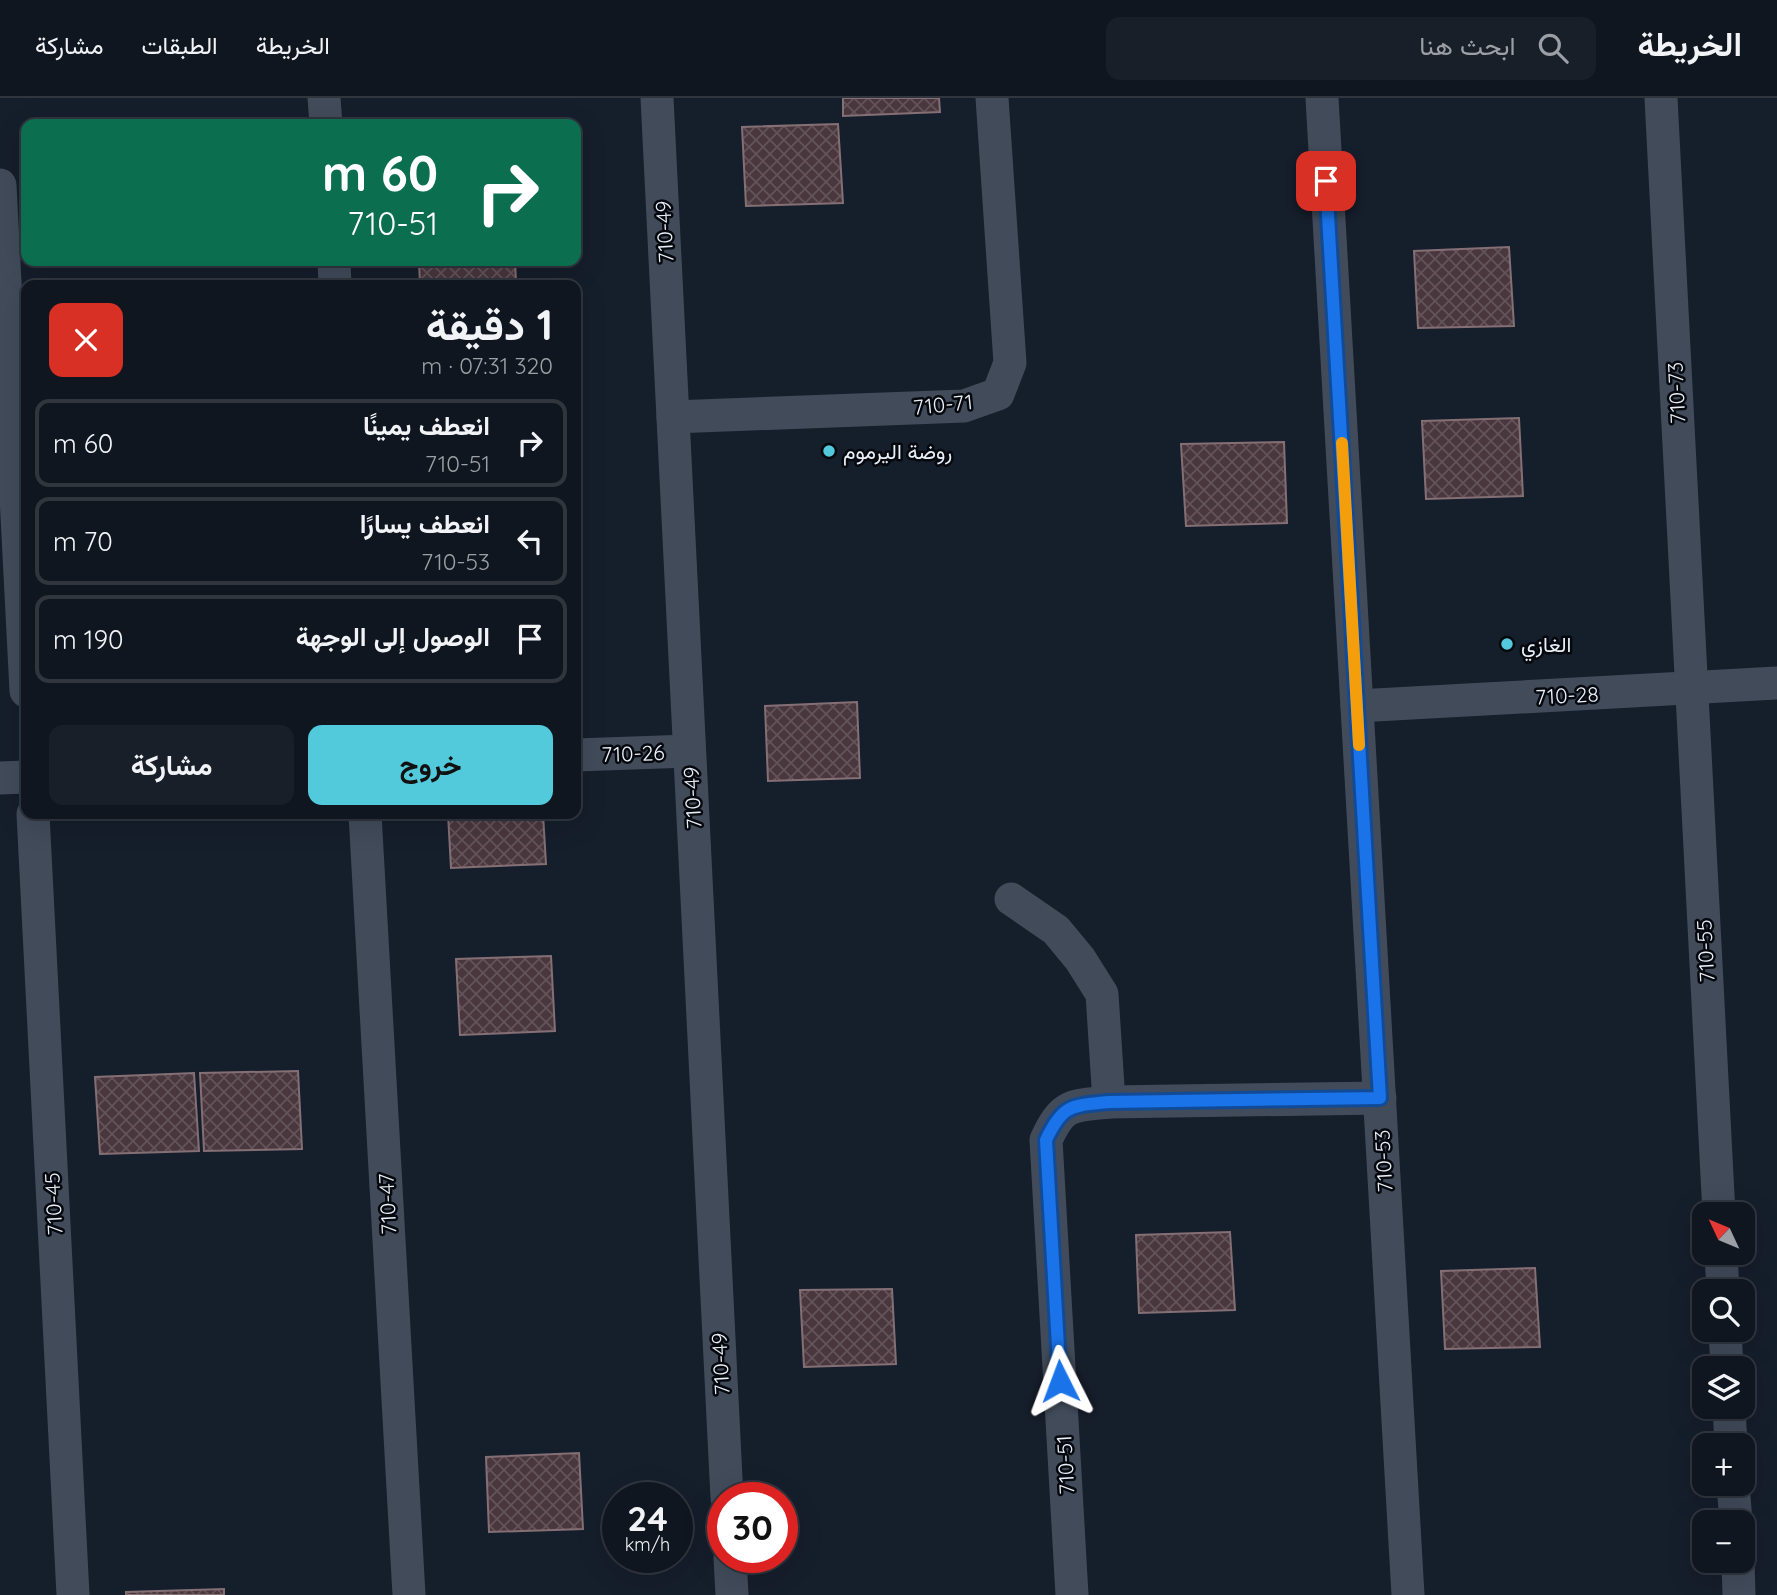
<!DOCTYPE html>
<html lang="ar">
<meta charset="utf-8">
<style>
:root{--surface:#101620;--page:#191f29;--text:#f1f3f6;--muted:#9c9fa5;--line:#30353e;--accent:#53cadc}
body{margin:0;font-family:Quicksand,Vazirmatn,sans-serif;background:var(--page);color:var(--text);direction:rtl;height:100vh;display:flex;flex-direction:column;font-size:26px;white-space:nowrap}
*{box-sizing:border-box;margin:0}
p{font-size:23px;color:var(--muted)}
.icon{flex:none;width:38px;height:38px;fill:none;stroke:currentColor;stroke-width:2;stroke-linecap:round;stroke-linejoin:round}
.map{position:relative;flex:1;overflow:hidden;direction:ltr}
.details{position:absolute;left:21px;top:182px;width:560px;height:539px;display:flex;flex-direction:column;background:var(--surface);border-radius:14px;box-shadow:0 7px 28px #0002,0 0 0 2px var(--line);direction:rtl}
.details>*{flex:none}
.banner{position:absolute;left:21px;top:21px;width:560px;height:147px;border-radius:14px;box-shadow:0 7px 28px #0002,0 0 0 2px var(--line);direction:rtl;background:#0b6e4f;color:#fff;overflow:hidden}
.needle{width:46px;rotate:314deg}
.controls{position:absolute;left:1692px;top:1104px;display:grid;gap:14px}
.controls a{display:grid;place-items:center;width:63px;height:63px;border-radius:14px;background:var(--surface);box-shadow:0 7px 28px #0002,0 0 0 2px var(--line);font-size:35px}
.speed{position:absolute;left:602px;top:1384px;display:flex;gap:14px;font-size:35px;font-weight:700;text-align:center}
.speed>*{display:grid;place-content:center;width:91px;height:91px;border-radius:50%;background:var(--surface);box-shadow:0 7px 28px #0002,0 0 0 2px var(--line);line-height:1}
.speed small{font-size:18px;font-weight:400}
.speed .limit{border:10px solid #d22;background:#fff;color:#111}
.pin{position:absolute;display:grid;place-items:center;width:60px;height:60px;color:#fff;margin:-30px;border-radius:14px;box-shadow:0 4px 10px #0006}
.me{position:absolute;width:77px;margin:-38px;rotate:357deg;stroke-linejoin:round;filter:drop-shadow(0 0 5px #0008)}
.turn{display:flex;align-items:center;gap:24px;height:147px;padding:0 28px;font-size:32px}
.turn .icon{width:91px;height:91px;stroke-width:2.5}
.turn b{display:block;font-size:49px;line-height:60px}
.round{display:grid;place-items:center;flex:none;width:74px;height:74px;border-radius:14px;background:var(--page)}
.overview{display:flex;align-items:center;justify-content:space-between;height:119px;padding:0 28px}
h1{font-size:42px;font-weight:700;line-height:52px}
.action{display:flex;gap:14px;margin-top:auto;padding:14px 28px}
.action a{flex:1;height:80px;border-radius:14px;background:var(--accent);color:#111;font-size:28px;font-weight:700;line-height:80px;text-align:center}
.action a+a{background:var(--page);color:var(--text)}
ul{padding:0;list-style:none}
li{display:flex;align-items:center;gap:21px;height:88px;margin:0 14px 10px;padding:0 14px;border:4px solid var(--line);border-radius:14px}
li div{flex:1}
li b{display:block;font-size:26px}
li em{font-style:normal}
header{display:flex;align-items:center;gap:42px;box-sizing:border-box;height:98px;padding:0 35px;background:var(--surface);border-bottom:2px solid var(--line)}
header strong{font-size:33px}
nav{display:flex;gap:38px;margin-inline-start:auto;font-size:24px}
.search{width:490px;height:63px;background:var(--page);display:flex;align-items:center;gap:18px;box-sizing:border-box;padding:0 24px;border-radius:14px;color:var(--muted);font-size:26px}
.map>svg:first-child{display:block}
</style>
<header>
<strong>الخريطة</strong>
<div class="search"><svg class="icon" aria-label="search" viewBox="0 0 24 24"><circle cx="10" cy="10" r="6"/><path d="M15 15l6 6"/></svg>ابحث هنا</div>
<nav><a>الخريطة</a><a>الطبقات</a><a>مشاركة</a></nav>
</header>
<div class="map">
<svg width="1777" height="1497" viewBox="0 0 1777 1497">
<defs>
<pattern id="building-cross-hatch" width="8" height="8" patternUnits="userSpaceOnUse" patternTransform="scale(1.75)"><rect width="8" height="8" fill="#49373d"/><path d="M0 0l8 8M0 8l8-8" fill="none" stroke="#63545a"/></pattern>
</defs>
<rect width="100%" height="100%" fill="#151e2b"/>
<!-- building -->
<g fill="url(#building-cross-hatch)" stroke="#846f75" stroke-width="2">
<polygon points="843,0 939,0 940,14 843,18"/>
<polygon points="838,26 843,105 746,108 742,29"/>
<polygon points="1509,149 1514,228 1418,230 1414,153"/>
<polygon points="419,163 515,163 516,184 420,187"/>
<polygon points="1519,320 1523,398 1426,401 1422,323"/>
<polygon points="1284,344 1287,425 1186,428 1181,346"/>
<polygon points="857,604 860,680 768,683 765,608"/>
<polygon points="448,716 543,716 546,766 451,770"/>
<polygon points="551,858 555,933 460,937 456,861"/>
<polygon points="298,973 302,1051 204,1053 200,975"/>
<polygon points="194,975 199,1053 100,1056 95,979"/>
<polygon points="1230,1134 1235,1212 1139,1215 1136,1137"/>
<polygon points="1535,1170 1540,1249 1445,1251 1441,1173"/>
<polygon points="892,1191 896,1266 804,1269 800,1192"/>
<polygon points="579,1355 583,1431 489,1434 486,1359"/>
<polygon points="224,1491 224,1497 126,1497 126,1494"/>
</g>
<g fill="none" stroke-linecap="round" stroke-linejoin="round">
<!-- street -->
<g stroke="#414b5a" stroke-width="33">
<polyline points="324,0 326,26"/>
<polyline points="657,0 727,1400"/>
<polyline points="1322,0 1408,1497"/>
<polyline points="1661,0 1719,1116"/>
<polyline points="0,87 26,593"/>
<polyline points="334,163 335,187"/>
<polyline points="673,319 964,308 998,296 1010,265 992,0"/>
<polyline points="1357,608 1777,585"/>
<polyline points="576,657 689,653"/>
<polyline points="0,680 26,679"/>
<polyline points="33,716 73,1497"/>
<polyline points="365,716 409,1497"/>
<polyline points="1011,801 1056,832 1080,861 1102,896 1109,1004"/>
<polyline points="1721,1155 1723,1194"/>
<polyline points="1725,1232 1727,1270"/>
<polyline points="1729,1309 1731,1348"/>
<polyline points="1733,1386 1736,1424"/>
<polyline points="730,1460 732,1497"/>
<polyline points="1738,1463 1739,1497"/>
<path d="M1072,1497L1046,1042C1063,1005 1071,1008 1109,1004L1380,1000"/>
</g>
</g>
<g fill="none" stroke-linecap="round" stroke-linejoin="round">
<defs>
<path id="route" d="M1060,1283L1046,1042C1063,1006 1071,1008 1109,1004L1380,1000L1326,83"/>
</defs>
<!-- route casing -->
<use href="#route" stroke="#114b97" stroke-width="18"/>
<!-- route -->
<use href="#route" stroke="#1a73e8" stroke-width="12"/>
<!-- slow -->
<polyline stroke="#f59e0b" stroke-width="12" points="1342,345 1359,647"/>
</g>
<!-- markers -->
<g fill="#53cadc" stroke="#05080d" stroke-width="2.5">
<circle cx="829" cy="353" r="7"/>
<circle cx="1507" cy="546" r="7"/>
</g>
<g text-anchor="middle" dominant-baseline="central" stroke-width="5" stroke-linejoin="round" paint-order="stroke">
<!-- street labels -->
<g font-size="21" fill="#e8eff8" stroke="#05080d">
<text transform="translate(664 134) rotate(-93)">710-49</text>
<text transform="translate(1676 295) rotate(-93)">710-73</text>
<text transform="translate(943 306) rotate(-6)">710-71</text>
<text transform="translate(1567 597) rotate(-3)">710-28</text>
<text transform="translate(633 655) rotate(-2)">710-26</text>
<text transform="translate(692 700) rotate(-93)">710-49</text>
<text transform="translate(1705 853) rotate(-93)">710-55</text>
<text transform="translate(1383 1063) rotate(-93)">710-53</text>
<text transform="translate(53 1106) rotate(-93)">710-45</text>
<text transform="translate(387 1106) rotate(-93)">710-47</text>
<text transform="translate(720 1266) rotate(-93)">710-49</text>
<text transform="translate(1065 1367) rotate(-93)">710-51</text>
</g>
<!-- poi labels -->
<g font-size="21" fill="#e8eff8" stroke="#05080d" text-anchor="start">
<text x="843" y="353">روضة اليرموم</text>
<text x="1521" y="546">الغازي</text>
</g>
</g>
</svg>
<div class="controls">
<a><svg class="needle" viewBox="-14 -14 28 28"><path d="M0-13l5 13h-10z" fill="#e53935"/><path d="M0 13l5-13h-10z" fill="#9c9fa5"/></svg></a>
<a><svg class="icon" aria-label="search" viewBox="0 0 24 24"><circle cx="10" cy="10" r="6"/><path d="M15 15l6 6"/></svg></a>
<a><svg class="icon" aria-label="layers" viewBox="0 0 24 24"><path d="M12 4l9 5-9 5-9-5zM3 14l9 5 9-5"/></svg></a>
<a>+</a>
<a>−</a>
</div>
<div class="speed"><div>24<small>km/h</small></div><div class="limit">30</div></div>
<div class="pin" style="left:1326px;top:83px;background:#d93025"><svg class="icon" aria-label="arrive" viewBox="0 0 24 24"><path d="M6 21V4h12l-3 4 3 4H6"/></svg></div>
<svg class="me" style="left:1060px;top:1283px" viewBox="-20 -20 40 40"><path d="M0-17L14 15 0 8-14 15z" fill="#1a73e8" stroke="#fff" stroke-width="4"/></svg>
<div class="banner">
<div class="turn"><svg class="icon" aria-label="right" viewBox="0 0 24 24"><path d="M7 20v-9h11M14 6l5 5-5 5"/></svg><div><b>60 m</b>710-51</div></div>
</div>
<section class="details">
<div class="overview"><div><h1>1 دقيقة</h1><p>320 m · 07:31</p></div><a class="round" style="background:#d93025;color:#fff"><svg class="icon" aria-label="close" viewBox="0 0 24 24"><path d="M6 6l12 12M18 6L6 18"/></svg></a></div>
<ul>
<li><svg class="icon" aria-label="right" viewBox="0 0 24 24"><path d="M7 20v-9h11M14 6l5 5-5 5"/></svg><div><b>انعطف يمينًا</b><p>710-51</p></div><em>60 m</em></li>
<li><svg class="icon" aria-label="left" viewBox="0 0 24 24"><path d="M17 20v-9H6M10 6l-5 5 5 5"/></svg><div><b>انعطف يسارًا</b><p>710-53</p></div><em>70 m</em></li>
<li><svg class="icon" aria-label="arrive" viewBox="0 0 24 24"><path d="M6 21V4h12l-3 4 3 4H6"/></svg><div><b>الوصول إلى الوجهة</b></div><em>190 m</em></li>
</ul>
<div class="action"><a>خروج</a><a>مشاركة</a></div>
</section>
</div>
